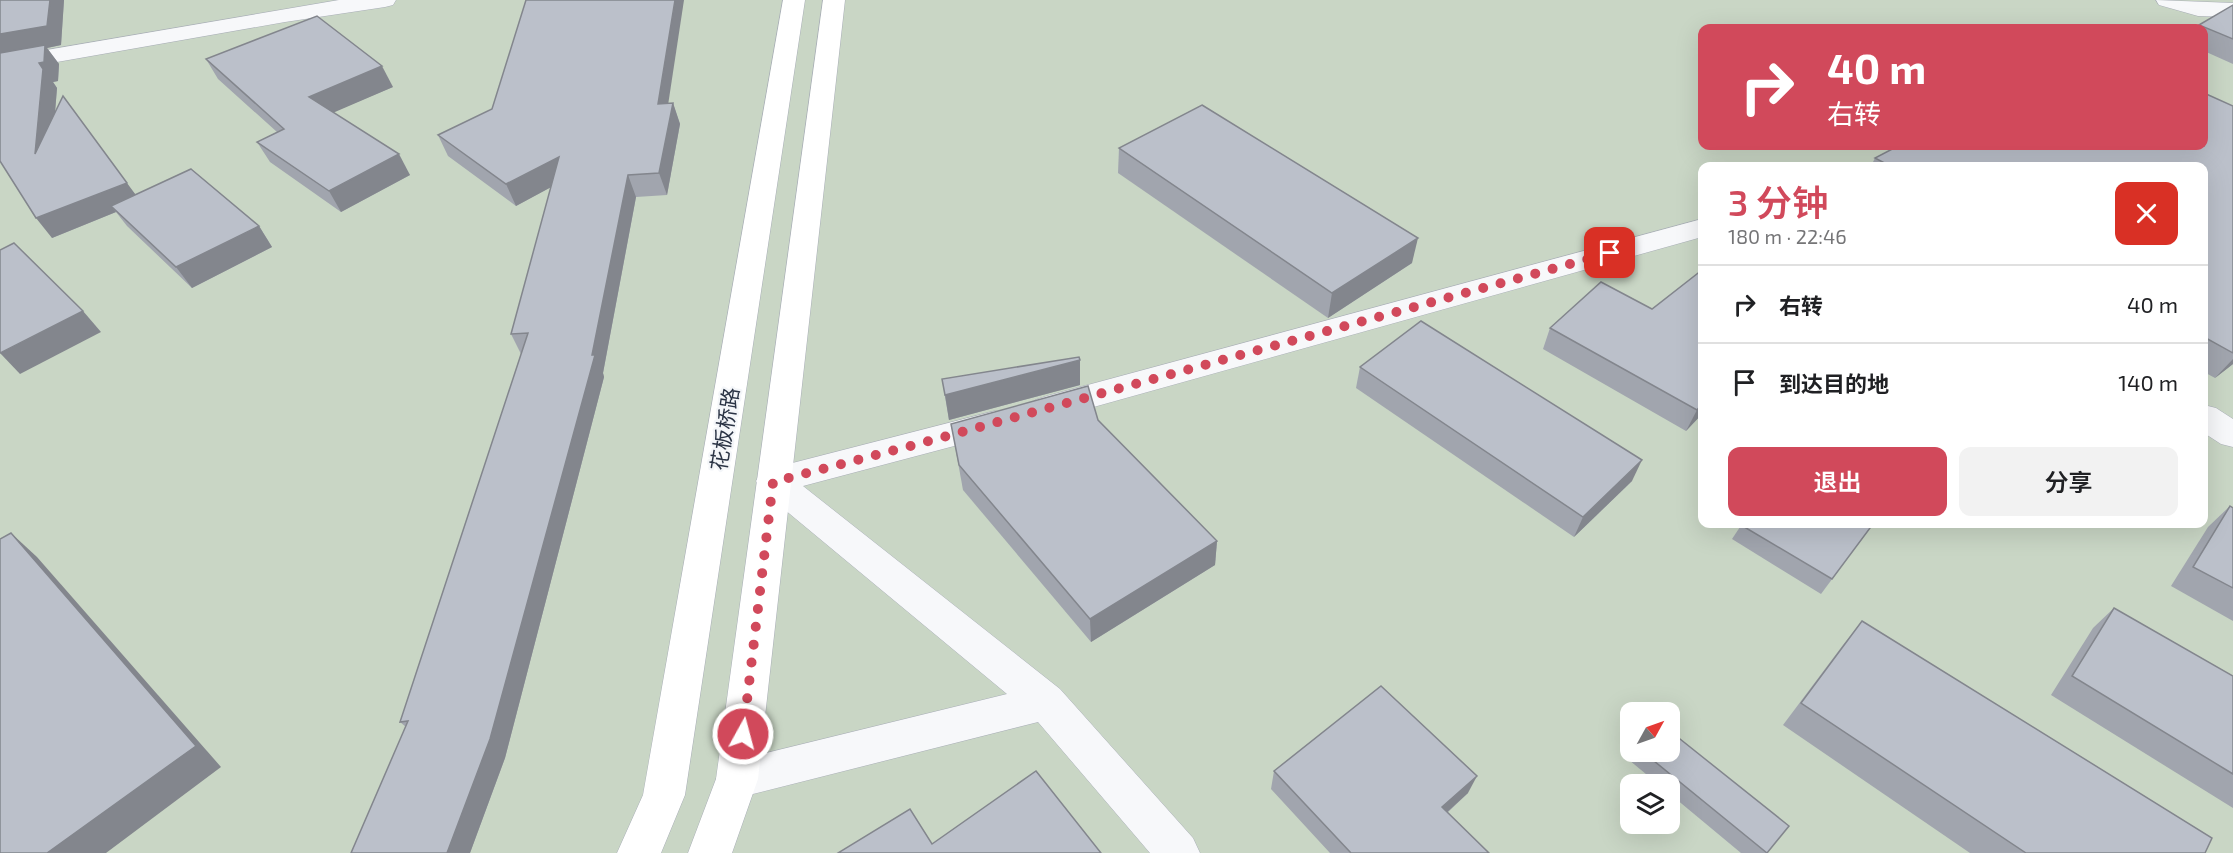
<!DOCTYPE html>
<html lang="zh">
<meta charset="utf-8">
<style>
:root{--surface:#fff;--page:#f2f2f2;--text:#202124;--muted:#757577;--line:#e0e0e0;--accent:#d1495b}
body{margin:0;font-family:"Exo 2","Noto Sans SC",sans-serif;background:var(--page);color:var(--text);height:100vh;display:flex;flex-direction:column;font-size:22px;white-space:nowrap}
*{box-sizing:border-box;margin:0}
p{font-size:20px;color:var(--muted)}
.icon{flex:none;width:33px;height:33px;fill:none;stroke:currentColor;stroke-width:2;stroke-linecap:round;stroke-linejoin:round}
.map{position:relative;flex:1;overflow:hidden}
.panel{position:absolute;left:1698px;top:162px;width:510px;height:366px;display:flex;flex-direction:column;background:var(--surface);border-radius:12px;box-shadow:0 6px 24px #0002}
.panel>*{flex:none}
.hud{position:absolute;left:1698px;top:24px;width:510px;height:126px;border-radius:12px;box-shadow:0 6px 24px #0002;background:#d1495b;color:#fff;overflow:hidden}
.needle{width:39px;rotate:50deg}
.fabs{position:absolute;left:1620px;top:702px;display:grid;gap:12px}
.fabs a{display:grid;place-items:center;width:60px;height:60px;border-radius:12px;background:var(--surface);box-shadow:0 6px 24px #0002;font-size:30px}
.pin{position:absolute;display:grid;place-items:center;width:51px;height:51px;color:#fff;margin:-26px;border-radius:12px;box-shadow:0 3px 9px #0006}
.me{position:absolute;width:66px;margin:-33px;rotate:7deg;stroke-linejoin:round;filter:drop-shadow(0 0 4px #0008)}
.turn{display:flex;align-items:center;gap:21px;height:126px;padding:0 30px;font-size:27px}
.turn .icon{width:78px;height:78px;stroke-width:2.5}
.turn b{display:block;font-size:42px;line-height:51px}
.round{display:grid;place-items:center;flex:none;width:63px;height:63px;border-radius:12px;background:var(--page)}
.summary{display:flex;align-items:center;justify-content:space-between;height:102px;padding:0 30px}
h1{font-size:36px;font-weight:600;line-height:45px;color:var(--accent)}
.primary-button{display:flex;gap:12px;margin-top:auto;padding:12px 30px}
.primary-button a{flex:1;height:69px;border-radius:12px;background:var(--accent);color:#fff;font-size:24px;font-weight:600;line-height:69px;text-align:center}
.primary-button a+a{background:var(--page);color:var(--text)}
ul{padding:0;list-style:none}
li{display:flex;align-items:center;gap:18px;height:78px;padding:0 30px;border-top:2px solid var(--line)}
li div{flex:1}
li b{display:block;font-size:22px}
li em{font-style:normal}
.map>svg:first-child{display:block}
</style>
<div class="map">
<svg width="2233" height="853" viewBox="0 0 2233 853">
<rect width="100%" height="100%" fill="#e4e7ec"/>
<!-- green -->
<path fill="#c9d6c5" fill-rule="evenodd" d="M0,0H2233V853H0ZM1702,28H2204V146H1702ZM1702,166H2204V524H1702ZM1630,712H1670V752H1630ZM1630,784H1670V824H1630Z"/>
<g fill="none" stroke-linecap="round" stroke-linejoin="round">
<defs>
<g id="street">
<polygon points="339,0 396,0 393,5 385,7 285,22 0,72 0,58"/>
<polygon points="2156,0 2233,3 2233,17 2198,16 2159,5"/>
<polygon points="1702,219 1702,237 1047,420 1035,416 1031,408 1035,400 1047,396"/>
<polygon points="2204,405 2216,408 2233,419 2233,447 2221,444 2204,433"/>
<polygon points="995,411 1007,414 1011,423 1007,432 803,486 1060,689 1193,838 1200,853 1150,853 1038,722 737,798 722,793 716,779 722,765 737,760 1007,694 761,490 756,481 761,472 773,468"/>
</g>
<g id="secondary">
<polygon points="783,0 805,0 685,795 661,853 617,853 643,795"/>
<polygon points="823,0 845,0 758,779 732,853 688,853 716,779"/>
</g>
</defs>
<!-- street casing -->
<use href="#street" stroke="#a9aeb7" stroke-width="1"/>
<!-- secondary casing -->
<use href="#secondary" stroke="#a9aeb7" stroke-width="1"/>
<!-- street -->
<use href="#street" fill="#f7f8fa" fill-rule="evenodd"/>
<!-- secondary -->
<use href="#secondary" fill="#fff" fill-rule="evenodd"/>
</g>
<!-- wall -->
<g fill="#a1a5ae">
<polygon points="0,0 64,0 61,45 47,48 59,64 58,81 53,82 57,88 55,112 135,194 259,226 272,247 192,288 127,226 116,212 52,238"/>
<polygon points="2233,5 2233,64 2204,51 2204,28 2196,28 2199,25"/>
<polygon points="206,59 393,87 333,112 410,175 341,212 270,162 257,142 277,132 218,79"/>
<polygon points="673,103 680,124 667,195 636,197 603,373 604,377 505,758 470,853 351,853 406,727 400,722 521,354 511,334 551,187 516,206 448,156 438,135"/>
<polygon points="2233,106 2233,364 2215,378 2204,372 2204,166 1871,166 1875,158"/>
<polygon points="1119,148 1412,263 1328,318 1118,173"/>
<polygon points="1702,270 1702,414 1686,431 1543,349 1550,328 1652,309"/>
<polygon points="1360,367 1632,481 1574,537 1356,388"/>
<polygon points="942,379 1080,385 949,420"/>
<polygon points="1098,420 1217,541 1215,565 1091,642 963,490 951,424"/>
<polygon points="2230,506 2233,508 2233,621 2171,586 2208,527"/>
<polygon points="1742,524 1873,524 1821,594 1732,539"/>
<polygon points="1995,524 2004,524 2001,527"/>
<polygon points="2114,608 2233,676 2233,808 2051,695 2093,628"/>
<polygon points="1862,621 2205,853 1970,853 1783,725 1843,645"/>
<polygon points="1630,745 1630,752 1670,752 1789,826 1766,853 1741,853 1670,794 1670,784 1658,784 1623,755"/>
<polygon points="1274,771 1468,793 1447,813 1489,853 1330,853 1271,789"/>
</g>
<!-- shaded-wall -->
<g fill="#83868d">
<polygon points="50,0 64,0 61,45 47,48 59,64 58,81 53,82 57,88 50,174 35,154 0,56 0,34"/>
<polygon points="675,0 684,0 665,125 658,104"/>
<polygon points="382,66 393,87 321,118 309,97"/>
<polygon points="673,103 680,124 667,195 659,173"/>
<polygon points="399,154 410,175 341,212 329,191"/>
<polygon points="559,157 568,178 516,206 506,184"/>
<polygon points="628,175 636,197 603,373 604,377 505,758 470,853 447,853 592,355"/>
<polygon points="127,183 141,202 111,206 116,212 52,238 36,218"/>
<polygon points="259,226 272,247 192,288 176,267"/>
<polygon points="1418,238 1412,263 1328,318 1332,293"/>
<polygon points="83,311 101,332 20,374 0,353"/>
<polygon points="2233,359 2233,364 2215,378"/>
<polygon points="1080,360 1080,385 949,420 945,395"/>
<polygon points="1702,404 1702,414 1686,431 1697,410"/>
<polygon points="1642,460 1632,481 1574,537 1583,517"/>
<polygon points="11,533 37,557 221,767 106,853 47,853"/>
<polygon points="1217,541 1215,565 1091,642 1090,619"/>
<polygon points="1477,776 1468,793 1434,824 1442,807"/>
</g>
<!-- building -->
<g fill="#bbc0ca" stroke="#83868d" stroke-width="1.5">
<polygon points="0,0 50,0 47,26 0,34"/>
<polygon points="526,0 675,0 658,104 673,103 659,173 628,175 592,355 595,355 490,739 447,853 351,853 408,721 400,722 528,333 511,334 559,157 506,184 438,135 492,109"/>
<polygon points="2233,5 2233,39 2199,25"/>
<polygon points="317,16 382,66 309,97 399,154 329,191 257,142 284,129 206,59"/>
<polygon points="45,45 44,62 39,63 43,69 35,154 63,96 127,183 36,218 0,161 0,53"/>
<polygon points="2204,93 2233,106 2233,353 2204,337 2204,166 1890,166 1875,158 1898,146 2204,146"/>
<polygon points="1202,105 1418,238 1332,293 1119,148"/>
<polygon points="191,169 259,226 176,267 111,206"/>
<polygon points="14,243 83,311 0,353 0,250"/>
<polygon points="1702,270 1702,404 1697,410 1550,328 1601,282 1652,309"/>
<polygon points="1421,321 1642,460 1583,517 1360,367"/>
<polygon points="1079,357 1080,360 945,395 942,379"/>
<polygon points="1088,386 1098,420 1217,541 1090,619 959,465 951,424"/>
<polygon points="2230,506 2233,508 2233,588 2193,567"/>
<polygon points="1742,524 1873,524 1832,579 1741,525"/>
<polygon points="11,533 196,746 47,853 0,853 0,539"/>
<polygon points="2114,608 2233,676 2233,774 2072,676"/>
<polygon points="1862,621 2212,838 2205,853 2026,853 1801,703"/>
<polygon points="1381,686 1477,776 1442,807 1489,853 1351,853 1274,771"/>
<polygon points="1670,731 1789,826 1767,853 1643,752 1670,752"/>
<polygon points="1036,771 1101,853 838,853 910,809 932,844"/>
</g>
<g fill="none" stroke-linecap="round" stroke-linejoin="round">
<!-- route -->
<polyline stroke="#d1495b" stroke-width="10" stroke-dasharray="0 18" points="743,734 773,482 918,444 1610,253"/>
</g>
<g text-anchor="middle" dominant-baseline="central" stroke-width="4.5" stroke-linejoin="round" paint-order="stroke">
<!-- street labels -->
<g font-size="21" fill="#2b3445" stroke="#f4f6f9">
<text transform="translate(724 429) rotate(-81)">花板桥路</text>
</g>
</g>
</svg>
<div class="fabs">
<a><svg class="needle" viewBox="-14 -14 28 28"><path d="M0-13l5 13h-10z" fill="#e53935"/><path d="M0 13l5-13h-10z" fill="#757577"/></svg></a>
<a><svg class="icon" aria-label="layers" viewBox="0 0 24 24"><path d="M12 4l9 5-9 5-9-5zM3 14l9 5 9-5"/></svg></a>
</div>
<div class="pin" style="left:1610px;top:253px;background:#d93025"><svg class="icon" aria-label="arrive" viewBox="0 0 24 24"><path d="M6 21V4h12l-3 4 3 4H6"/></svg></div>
<svg class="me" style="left:743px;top:734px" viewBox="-20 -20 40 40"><circle r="17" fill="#d1495b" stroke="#fff" stroke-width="3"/><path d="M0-11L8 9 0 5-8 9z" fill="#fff"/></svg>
<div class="hud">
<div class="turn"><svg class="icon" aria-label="right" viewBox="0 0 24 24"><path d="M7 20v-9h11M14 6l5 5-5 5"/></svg><div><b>40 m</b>右转</div></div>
</div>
<section class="panel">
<div class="summary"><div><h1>3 分钟</h1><p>180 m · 22:46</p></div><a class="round" style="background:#d93025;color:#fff"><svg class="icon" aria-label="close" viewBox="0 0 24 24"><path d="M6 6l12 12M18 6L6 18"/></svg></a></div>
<ul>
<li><svg class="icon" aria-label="right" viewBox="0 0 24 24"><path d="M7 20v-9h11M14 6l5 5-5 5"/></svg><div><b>右转</b></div><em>40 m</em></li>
<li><svg class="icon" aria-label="arrive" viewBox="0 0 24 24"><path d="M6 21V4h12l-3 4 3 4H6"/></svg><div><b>到达目的地</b></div><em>140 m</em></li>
</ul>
<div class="primary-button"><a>退出</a><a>分享</a></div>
</section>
</div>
